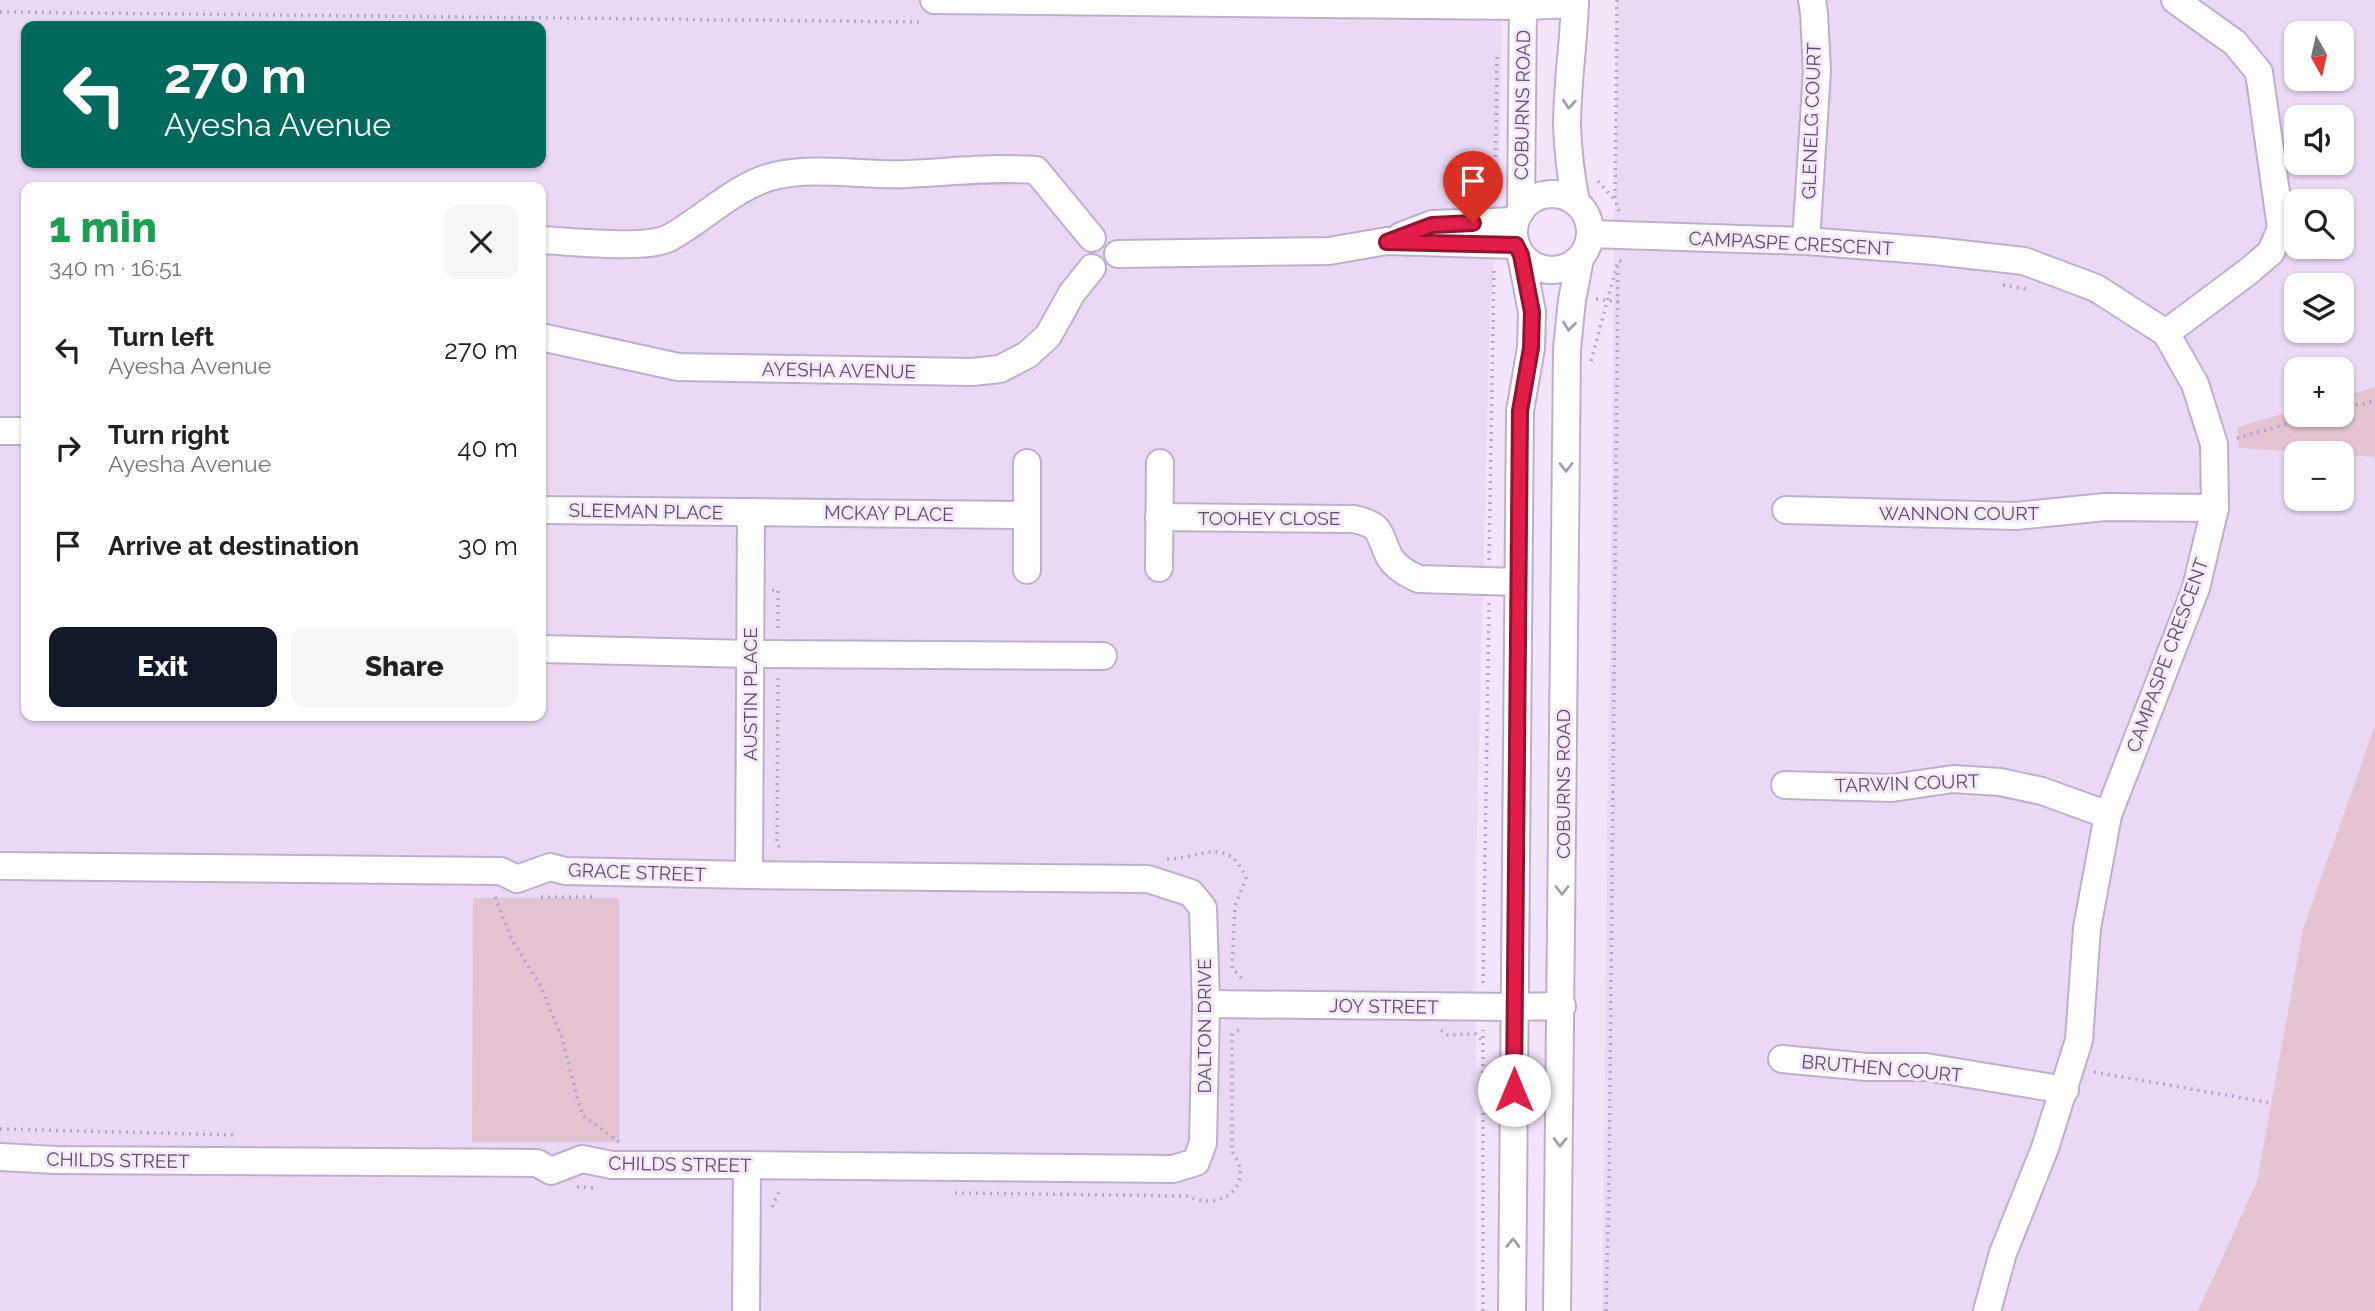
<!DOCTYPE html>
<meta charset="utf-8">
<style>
:root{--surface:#fff;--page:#f6f6f6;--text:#202124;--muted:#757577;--accent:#111827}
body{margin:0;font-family:Raleway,sans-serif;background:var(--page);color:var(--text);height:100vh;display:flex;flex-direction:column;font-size:26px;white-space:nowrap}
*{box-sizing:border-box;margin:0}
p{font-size:23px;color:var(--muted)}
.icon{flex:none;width:38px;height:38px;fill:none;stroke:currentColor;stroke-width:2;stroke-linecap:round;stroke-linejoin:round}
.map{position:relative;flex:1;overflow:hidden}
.side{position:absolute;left:21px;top:182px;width:525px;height:539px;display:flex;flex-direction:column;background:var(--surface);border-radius:14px;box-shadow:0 2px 5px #0004}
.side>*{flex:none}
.guide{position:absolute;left:21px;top:21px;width:525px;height:147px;border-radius:14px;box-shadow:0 2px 5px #0004;background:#00695c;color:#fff;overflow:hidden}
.needle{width:46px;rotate:172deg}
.fabs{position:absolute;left:2284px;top:21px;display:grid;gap:14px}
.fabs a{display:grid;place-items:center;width:70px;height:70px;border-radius:14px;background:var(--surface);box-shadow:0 2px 5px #0004;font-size:35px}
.pin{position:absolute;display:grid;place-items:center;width:60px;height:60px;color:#fff;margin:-72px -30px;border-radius:50% 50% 50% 0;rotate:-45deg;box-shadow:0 0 7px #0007}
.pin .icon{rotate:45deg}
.me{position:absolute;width:77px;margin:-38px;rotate:0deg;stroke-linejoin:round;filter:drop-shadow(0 0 5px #0008)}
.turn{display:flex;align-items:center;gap:24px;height:147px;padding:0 28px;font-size:32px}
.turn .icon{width:91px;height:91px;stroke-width:2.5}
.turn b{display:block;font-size:49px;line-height:60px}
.round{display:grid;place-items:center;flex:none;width:74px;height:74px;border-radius:14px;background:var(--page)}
.overview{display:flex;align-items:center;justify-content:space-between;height:119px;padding:0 28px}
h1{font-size:42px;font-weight:800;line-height:52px;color:#1e9e55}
.action{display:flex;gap:14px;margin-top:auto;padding:14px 28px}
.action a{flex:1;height:80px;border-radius:14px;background:var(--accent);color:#fff;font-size:28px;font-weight:800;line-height:80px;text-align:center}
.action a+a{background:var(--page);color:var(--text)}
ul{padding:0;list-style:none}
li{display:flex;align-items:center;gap:21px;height:98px;padding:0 28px}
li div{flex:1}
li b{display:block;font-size:26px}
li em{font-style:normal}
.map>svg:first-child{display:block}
</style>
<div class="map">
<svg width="2375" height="1311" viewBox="0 0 2375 1311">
<rect width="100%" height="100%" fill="#f2e4f9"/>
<!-- residential -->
<g fill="#ead9f5" fill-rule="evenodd">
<path d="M0,0H1502L1500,153L1490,319L1476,864V1311H0ZM26,26H541V163H26ZM26,187H541V716H26Z"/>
<path d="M1617,0H2375V1311H1602ZM2296,33H2342V79H2296ZM2296,117H2342V163H2296ZM2296,201H2342V247H2296ZM2296,285H2342V331H2296ZM2296,369H2342V415H2296ZM2296,453H2342V499H2296Z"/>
</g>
<!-- green -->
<g fill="#e4c4d0">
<polygon points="2375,387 2375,457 2239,448 2238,427 2296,410 2296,415 2342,415 2342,397"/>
<polygon points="2375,726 2375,1311 2198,1311 2257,1182 2303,929"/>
<polygon points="473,898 619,898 619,1142 472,1142"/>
</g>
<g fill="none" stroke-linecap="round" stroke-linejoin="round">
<defs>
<g id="minor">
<polyline points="934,0 1523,6 1575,4"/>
<path d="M1575,0C1574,42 1567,84 1567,126C1568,152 1571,177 1576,202"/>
<circle cx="1552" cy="232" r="38"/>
<polyline points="1521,211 1523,0"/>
<polyline points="1590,234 1806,241 1934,251 2024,261 2096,288 2166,333 2195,384 2214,444 2215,508 2196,588 2108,815 2087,928 2079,1040 2045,1148 2003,1253 1987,1311"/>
<polyline points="1401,236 1432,224 1515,221"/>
<path d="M541,240C569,241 646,250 669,238C704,219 735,186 774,176C813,166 867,176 908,174C951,172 993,167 1036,170L1092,238"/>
<polyline points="1806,241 1817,71 1814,13 1812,0"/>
<polyline points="1118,254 1329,251 1387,241 1516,245"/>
<polyline points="2166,333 2249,271 2271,252 2281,228 2259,72 2235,43 2175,0"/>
<polyline points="541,337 678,367 972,372 1000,369 1027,355 1048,336 1072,293 1092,268"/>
<polyline points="0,431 26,431"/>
<polyline points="1027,463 1027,570"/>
<polyline points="541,510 1027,515"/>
<polyline points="1786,510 2016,516 2105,507 2215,508"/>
<path d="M1159,517L1354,519C1381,525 1378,531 1388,554C1394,567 1407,574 1419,579L1518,582"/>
<polyline points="1159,568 1160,463"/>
<polyline points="541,649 750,654 1103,656"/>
<polyline points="1785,785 1892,788 1953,779 2000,782 2042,791 2108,815"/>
<polyline points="0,866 501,871 517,879 550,867 565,871 749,875 1148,879 1191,893 1203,908 1206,1004 1203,1143 1196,1162 1173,1169 747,1165 612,1165 582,1159 551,1171 537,1163 56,1160 0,1157"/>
<polyline points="749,875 751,512"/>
<polyline points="1206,1004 1515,1007 1562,1006"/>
<polyline points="1782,1059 1867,1067 1926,1067 2065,1090"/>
<polyline points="746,1311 747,1165"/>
<polyline points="1512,1311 1520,411 1531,348 1532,312 1521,255"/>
<polyline points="1557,1311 1567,349 1572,300 1580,259"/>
</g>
</defs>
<!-- minor casing -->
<use href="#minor" stroke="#bdafcb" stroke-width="30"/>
<!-- path -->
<g stroke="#b6a2cf" stroke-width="3.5" stroke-dasharray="2 5" stroke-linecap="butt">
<polyline points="1617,0 1615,199 1619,211"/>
<polyline points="0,12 923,22"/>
<polyline points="1598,181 1614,199"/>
<polyline points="1495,199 1497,57"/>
<polyline points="2003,285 2026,289"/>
<polyline points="1596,299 1619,302"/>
<polyline points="1591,361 1618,261 1622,261"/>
<polyline points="2342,408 2375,401"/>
<polyline points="2237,438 2319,415"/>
<polyline points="1489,560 1494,267"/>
<polyline points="772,590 778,590 778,632"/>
<polyline points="778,678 777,844 782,851"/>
<path d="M1167,859C1200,859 1228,834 1246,878L1235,906L1232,968L1244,981"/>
<polyline points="495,897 512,940 540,985 561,1035 582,1115 619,1142"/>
<polyline points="541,897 596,897"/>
<polyline points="1483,983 1489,603"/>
<polyline points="1441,1030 1448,1035 1476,1034 1483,1042"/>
<polyline points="2094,1072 2271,1103"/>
<polyline points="0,1129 236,1135"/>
<polyline points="577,1187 598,1188"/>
<path d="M955,1193L1188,1196C1221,1213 1257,1184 1232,1152V1035L1241,1028"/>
<polyline points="772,1207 780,1190"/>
<polyline points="1483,1311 1483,1030"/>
<polyline points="1606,1311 1609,1191 1618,267"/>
</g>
<!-- minor -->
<use href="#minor" stroke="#fff" stroke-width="26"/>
</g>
<!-- one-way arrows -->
<defs><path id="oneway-chevron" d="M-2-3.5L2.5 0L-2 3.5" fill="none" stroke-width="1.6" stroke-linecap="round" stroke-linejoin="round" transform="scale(1.75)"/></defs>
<g stroke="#a49daf">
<use href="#oneway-chevron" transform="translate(1569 104) rotate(95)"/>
<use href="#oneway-chevron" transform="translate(1569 326) rotate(96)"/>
<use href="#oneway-chevron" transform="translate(1566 467) rotate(90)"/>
<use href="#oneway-chevron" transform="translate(1562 890) rotate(90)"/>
<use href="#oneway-chevron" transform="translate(1560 1142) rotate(91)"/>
<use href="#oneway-chevron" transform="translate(1513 1243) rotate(-89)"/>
</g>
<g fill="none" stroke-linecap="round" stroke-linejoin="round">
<defs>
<polyline id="route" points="1473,223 1432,225 1387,242 1516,245 1521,255 1532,312 1531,348 1520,411 1514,1090"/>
</defs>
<!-- route casing -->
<use href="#route" stroke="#92132f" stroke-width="18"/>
<!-- route -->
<use href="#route" stroke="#e11d48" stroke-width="12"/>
</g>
<g text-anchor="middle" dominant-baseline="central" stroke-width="6" stroke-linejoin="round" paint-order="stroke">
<!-- street labels -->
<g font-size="19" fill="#5a4d6e" stroke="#f6e9fc">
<text transform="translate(1522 105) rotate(-89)">COBURNS ROAD</text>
<text transform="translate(1811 121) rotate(-88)">GLENELG COURT</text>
<text transform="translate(1791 243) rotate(3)">CAMPASPE CRESCENT</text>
<text transform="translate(839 370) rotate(1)">AYESHA AVENUE</text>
<text transform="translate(646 511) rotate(1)">SLEEMAN PLACE</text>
<text transform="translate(889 513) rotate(1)">MCKAY PLACE</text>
<text x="1959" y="513">WANNON COURT</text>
<text x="1269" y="518">TOOHEY CLOSE</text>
<text transform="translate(2167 655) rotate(-70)">CAMPASPE CRESCENT</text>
<text transform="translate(750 694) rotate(-90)">AUSTIN PLACE</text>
<text transform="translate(1907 783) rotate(-2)">TARWIN COURT</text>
<text transform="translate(1563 784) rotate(-90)">COBURNS ROAD</text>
<text transform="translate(637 872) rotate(2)">GRACE STREET</text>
<text transform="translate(1384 1006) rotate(1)">JOY STREET</text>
<text transform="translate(1204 1026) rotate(-90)">DALTON DRIVE</text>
<text transform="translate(1882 1068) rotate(5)">BRUTHEN COURT</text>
<text transform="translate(118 1160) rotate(1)">CHILDS STREET</text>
<text transform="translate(680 1164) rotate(1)">CHILDS STREET</text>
</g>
</g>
</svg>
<div class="fabs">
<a><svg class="needle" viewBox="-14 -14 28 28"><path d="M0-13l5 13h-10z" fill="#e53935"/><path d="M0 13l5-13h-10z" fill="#757577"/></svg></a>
<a><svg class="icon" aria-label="sound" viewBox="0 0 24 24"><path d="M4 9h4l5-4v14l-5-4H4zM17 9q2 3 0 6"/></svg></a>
<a><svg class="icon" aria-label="search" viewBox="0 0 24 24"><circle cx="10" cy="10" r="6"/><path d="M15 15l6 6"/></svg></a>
<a><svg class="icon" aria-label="layers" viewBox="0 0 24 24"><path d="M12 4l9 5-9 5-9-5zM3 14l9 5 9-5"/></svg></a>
<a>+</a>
<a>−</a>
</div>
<div class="pin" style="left:1473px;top:223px;background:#d93025"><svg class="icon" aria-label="arrive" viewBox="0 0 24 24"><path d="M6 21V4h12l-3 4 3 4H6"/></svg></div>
<svg class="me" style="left:1514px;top:1090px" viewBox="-20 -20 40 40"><circle r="19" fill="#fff"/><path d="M0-13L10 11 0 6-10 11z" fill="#e11d48"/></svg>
<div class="guide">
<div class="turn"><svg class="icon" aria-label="left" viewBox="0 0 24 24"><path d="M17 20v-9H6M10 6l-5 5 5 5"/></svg><div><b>270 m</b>Ayesha Avenue</div></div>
</div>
<section class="side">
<div class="overview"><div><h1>1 min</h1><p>340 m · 16:51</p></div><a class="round"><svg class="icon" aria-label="close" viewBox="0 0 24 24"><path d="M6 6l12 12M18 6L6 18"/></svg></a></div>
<ul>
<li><svg class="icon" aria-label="left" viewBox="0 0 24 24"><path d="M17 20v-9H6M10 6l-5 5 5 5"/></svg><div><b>Turn left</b><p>Ayesha Avenue</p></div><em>270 m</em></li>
<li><svg class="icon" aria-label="right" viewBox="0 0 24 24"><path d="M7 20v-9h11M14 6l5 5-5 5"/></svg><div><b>Turn right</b><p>Ayesha Avenue</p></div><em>40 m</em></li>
<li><svg class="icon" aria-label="arrive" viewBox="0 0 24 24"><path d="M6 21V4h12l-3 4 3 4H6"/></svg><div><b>Arrive at destination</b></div><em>30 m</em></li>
</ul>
<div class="action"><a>Exit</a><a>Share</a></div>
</section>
</div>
